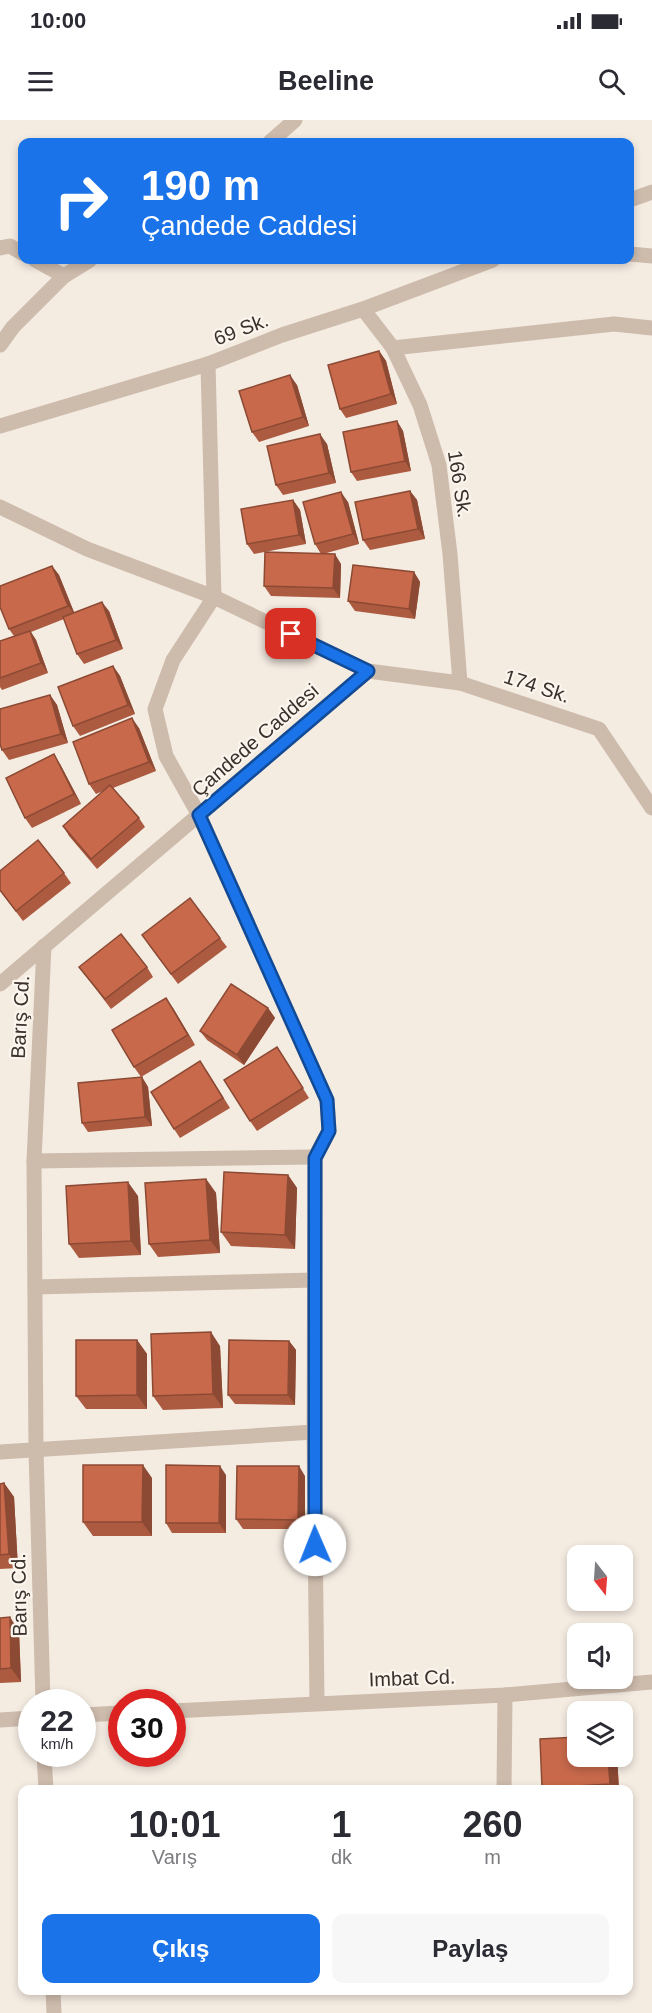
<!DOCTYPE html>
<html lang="tr">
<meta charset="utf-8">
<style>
:root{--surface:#fff;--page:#f7f7f7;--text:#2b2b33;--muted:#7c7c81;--accent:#1a73e8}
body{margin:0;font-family:Helvetica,sans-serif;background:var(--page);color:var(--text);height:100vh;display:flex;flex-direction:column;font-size:22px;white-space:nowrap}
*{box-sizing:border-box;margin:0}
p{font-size:20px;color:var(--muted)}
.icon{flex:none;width:33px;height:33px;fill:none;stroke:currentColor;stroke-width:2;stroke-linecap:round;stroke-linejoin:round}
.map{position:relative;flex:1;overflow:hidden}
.sheet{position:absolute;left:18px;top:1665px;width:615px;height:210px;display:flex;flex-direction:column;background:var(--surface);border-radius:12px;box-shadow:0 3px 9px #0003}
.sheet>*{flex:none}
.hud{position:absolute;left:18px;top:18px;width:616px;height:126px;border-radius:12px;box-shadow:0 3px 9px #0003;background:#1a73e8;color:#fff;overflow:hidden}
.needle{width:39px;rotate:163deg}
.tools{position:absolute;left:567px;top:1425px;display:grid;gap:12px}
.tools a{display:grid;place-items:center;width:66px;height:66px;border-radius:12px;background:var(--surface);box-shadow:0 3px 9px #0003;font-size:30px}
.speed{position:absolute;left:18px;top:1569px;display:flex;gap:12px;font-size:30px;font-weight:700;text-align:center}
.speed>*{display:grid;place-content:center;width:78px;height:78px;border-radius:50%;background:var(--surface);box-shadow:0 3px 9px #0003;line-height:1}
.speed small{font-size:15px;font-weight:400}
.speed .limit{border:9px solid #d22;background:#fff;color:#111}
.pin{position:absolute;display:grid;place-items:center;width:51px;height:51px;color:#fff;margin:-26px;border-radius:12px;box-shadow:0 3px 9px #0006}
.me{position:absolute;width:66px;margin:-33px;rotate:359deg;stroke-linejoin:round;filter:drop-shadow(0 0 4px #0008)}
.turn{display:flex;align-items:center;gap:21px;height:126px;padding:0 24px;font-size:27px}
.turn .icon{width:78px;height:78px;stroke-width:2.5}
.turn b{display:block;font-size:42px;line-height:51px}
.eta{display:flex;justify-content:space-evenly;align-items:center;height:102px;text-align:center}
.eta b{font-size:36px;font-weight:700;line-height:42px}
.button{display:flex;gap:12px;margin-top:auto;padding:12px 24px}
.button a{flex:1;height:69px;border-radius:12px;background:var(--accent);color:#fff;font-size:24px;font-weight:700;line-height:69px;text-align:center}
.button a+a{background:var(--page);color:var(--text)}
.status{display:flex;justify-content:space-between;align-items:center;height:42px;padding:0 30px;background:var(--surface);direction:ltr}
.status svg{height:16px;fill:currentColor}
header{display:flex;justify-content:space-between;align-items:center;height:78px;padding:0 24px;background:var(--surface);font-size:27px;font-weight:700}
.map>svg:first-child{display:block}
</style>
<div class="status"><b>10:00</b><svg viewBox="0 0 49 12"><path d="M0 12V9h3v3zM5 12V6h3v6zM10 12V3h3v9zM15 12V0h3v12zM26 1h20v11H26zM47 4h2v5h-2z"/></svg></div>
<header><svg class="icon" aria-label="menu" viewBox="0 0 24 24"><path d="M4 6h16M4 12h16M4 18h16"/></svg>Beeline<svg class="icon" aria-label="search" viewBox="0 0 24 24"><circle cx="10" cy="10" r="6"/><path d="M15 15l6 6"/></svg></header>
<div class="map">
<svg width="652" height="1893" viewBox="0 0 652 1893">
<rect width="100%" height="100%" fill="#f4ebe1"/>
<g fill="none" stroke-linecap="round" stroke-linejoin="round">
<!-- service -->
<polyline stroke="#cdbbac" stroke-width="15" points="504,1670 505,1575"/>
<!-- minor -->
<g stroke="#cdbbac" stroke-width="15">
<polyline points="630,80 652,72"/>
<polyline points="0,128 10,126 22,133"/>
<polyline points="630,134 652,136"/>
<polyline points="35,140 64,156"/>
<polyline points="363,189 393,228 420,285 439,345 450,434 460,563"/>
<polyline points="393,228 614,204 652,208"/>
<polyline points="208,244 214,477 173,540 155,589 166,636 199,695 327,980 329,1011 315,1037 314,1312 317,1583"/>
<polyline points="0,306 208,244 282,215 363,189 493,140"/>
<polyline points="34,1041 315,1037"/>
<polyline points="35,1167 314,1160"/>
<polyline points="0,1332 314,1312"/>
</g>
<!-- tertiary -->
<g stroke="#cdbbac" stroke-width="15">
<polyline points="270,22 295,0"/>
<polyline points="0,225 13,207 64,156 90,140"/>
<polyline points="0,387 87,429 214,477 368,551 460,563 599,609 652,688"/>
<polyline points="0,864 368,551"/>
<polyline points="43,1582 36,1330 34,1041 44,826"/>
<polyline points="172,1591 505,1575 652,1562"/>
<polyline points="82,1595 122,1593"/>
<polyline points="0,1600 32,1598"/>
<polyline points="44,1634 46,1670"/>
<polyline points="53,1870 54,1893"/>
</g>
</g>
<!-- wall -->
<g fill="#ac5a40">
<polygon points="379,231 386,241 397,284 346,298 340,289"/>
<polygon points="297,265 309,306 259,322 252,312"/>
<polygon points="397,301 403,311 411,351 357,361 351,352"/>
<polygon points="327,324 336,363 283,375 276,365"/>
<polygon points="410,371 417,380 425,419 370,430 363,420"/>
<polygon points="293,380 300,390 306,424 254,434 247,424"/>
<polygon points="348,382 359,424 323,434 341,444 340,478 271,476 264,466 321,434 315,424"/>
<polygon points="52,446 59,455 74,492 109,491 123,529 84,544 77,534 64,499 31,512 36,520 48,553 2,570 0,567 0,521 14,516 9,509"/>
<polygon points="414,452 420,462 415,499 355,491 348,481"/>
<polygon points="113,546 120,556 135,594 80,616 73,606"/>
<polygon points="50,575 57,585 68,623 9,640 2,630"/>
<polygon points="139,608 156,651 113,668 139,698 145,707 97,749 69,716 63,706 103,671 96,674 89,664"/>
<polygon points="60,644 81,684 32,708 25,698"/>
<polygon points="0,751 64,753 71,763 23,801 0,771"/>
<polygon points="220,818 227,827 178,864 148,824"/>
<polygon points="79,847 147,847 153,857 111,889"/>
<polygon points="173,888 195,925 141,957 134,947"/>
<polygon points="268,888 275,898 244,945 207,920 200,911"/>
<polygon points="277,927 309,978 257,1011 250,1001"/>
<polygon points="207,951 230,988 180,1018 174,1009"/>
<polygon points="142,957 148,967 152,1006 88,1012 82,1003"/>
<polygon points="288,1055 297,1068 295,1129 231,1126 221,1112"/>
<polygon points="206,1059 216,1073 220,1133 158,1137 149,1124"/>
<polygon points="138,1076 141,1135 79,1138 69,1124"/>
<polygon points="137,1220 147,1234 147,1289 86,1289 76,1276"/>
<polygon points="289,1221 296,1230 295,1285 235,1284 228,1275"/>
<polygon points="220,1226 223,1288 163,1290 153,1276"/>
<polygon points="226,1355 226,1413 172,1413 166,1403"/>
<polygon points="305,1356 305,1409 243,1409 236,1399"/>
<polygon points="152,1358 152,1416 93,1416 83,1402"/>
<polygon points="4,1363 14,1377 18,1448 0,1449 0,1364"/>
<polygon points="0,1498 19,1511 21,1562 0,1563"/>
<polygon points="578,1636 617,1636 619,1670 543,1670 542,1668"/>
</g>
<!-- shaded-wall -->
<g fill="#8c4a34">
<polygon points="379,231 386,241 397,284 391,274"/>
<polygon points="290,255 297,265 309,306 303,297"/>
<polygon points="397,301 403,311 411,351 405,341"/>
<polygon points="320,314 327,324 336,363 329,353"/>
<polygon points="410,371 417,380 425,419 418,409"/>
<polygon points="341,372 348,382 359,424 353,414"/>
<polygon points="293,380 300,390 306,424 299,415"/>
<polygon points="335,434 341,444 340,478 333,468"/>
<polygon points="52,446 59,455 75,495 68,486"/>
<polygon points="414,452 420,462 415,499 409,489"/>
<polygon points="102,482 109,491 123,529 116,520"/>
<polygon points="30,511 36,520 48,553 41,543"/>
<polygon points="113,546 120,556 135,594 128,585"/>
<polygon points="50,575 57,585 68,623 61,614"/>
<polygon points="132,598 139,608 156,651 149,642"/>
<polygon points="54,634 60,644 81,684 74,674"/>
<polygon points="166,878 173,888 195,925 188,915"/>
<polygon points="268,888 275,898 244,945 237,935"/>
<polygon points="142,957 148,967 152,1006 145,997"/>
<polygon points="288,1055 297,1068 295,1129 285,1115"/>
<polygon points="206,1059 216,1073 220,1133 210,1120"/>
<polygon points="128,1062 138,1076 141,1135 131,1121"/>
<polygon points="211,1212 220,1226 223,1288 213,1274"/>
<polygon points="137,1220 147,1234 147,1289 137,1275"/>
<polygon points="289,1221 296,1230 295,1285 288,1275"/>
<polygon points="143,1345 152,1358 152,1416 142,1402"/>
<polygon points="220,1346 226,1355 226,1413 219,1403"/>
<polygon points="299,1346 305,1356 305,1409 298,1400"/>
<polygon points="4,1363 14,1377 18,1448 9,1434"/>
<polygon points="10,1497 19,1511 21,1562 11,1548"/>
<polygon points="608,1636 617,1636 619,1670 614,1670 610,1664"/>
</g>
<!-- building -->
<g fill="#c8694b" stroke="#8c4a34" stroke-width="1.5">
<polygon points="379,231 391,274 340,289 328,245"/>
<polygon points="290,255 303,297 252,312 239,271"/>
<polygon points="397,301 405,341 351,352 343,312"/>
<polygon points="320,314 329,353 276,365 267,326"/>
<polygon points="410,371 418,409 363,420 355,382"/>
<polygon points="341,372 353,414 315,424 303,382"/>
<polygon points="293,380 299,415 247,424 241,389"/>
<polygon points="265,432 335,434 333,468 264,466"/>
<polygon points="353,445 414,452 409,489 348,481"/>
<polygon points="52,446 68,486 9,509 0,487 0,466"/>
<polygon points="102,482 116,520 77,534 63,497"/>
<polygon points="30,511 41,543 0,558 0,521"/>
<polygon points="113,546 128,585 73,606 58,567"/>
<polygon points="50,575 61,614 2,630 0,624 0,589"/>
<polygon points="132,598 149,642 89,664 73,622"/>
<polygon points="54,634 74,674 25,698 6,658"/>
<polygon points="110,665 139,698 91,739 63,706"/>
<polygon points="38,720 64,753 16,791 0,770 0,751"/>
<polygon points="190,778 220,818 171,854 142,815"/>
<polygon points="121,814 147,847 105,879 79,847"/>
<polygon points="231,864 268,888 237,935 200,911"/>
<polygon points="166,878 188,915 134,947 112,910"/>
<polygon points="277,927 303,968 250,1001 224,960"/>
<polygon points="200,941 223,978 174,1009 151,972"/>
<polygon points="142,957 145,997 82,1003 78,963"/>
<polygon points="224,1052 288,1055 285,1115 221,1112"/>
<polygon points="206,1059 210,1120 149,1124 145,1063"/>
<polygon points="128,1062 131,1121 69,1124 66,1066"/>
<polygon points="211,1212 213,1274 153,1276 151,1214"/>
<polygon points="76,1220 137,1220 137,1275 76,1276"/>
<polygon points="229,1220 289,1221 288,1275 228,1275"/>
<polygon points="83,1345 143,1345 142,1402 83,1402"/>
<polygon points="166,1345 220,1346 219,1403 166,1403"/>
<polygon points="237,1346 299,1346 298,1400 236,1399"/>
<polygon points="4,1363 9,1434 0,1435 0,1364"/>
<polygon points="10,1497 11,1548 0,1549 0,1498"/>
<polygon points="578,1617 578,1636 608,1636 610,1664 542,1668 540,1619"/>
</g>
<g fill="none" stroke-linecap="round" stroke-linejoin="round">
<defs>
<polyline id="route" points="291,514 368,551 199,695 327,980 329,1011 315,1038 315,1425"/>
</defs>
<!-- route casing -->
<use href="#route" stroke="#114b97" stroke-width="15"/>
<!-- route -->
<use href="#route" stroke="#1a73e8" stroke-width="10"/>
</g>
<g text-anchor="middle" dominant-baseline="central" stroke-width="4.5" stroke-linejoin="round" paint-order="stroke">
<!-- street labels -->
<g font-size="20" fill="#3b302b" stroke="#fbf5ee">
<text transform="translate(241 209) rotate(-21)">69 Sk.</text>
<text transform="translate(460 364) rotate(81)">166 Sk.</text>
<text transform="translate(537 566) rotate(18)">174 Sk.</text>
<text transform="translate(255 620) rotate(-41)">Çandede Caddesi</text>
<text transform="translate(20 897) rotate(-87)">Barış Cd.</text>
<text transform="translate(19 1475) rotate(-91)">Barış Cd.</text>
<text transform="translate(412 1558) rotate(-2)">Imbat Cd.</text>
</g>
</g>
</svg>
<div class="tools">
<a><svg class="needle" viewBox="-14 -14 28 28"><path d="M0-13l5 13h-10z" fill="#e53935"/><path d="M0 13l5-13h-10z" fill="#7c7c81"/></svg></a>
<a><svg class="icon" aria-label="sound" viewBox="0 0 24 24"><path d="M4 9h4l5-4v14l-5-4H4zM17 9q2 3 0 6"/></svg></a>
<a><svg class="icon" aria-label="layers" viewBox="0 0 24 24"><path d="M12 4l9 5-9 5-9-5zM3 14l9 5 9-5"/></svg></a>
</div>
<div class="speed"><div>22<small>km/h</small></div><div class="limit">30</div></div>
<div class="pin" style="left:291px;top:514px;background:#d93025"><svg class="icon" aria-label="arrive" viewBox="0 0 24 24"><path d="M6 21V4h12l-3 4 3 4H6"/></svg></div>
<svg class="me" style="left:315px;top:1425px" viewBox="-20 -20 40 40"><circle r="19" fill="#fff"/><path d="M0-13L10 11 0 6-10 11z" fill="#1a73e8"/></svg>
<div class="hud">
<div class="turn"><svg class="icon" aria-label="right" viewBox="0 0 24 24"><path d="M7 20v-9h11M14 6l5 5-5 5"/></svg><div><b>190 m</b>Çandede Caddesi</div></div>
</div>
<section class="sheet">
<div class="eta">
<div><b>10:01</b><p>Varış</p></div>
<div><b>1</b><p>dk</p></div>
<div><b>260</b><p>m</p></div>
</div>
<div class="button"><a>Çıkış</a><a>Paylaş</a></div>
</section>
</div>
